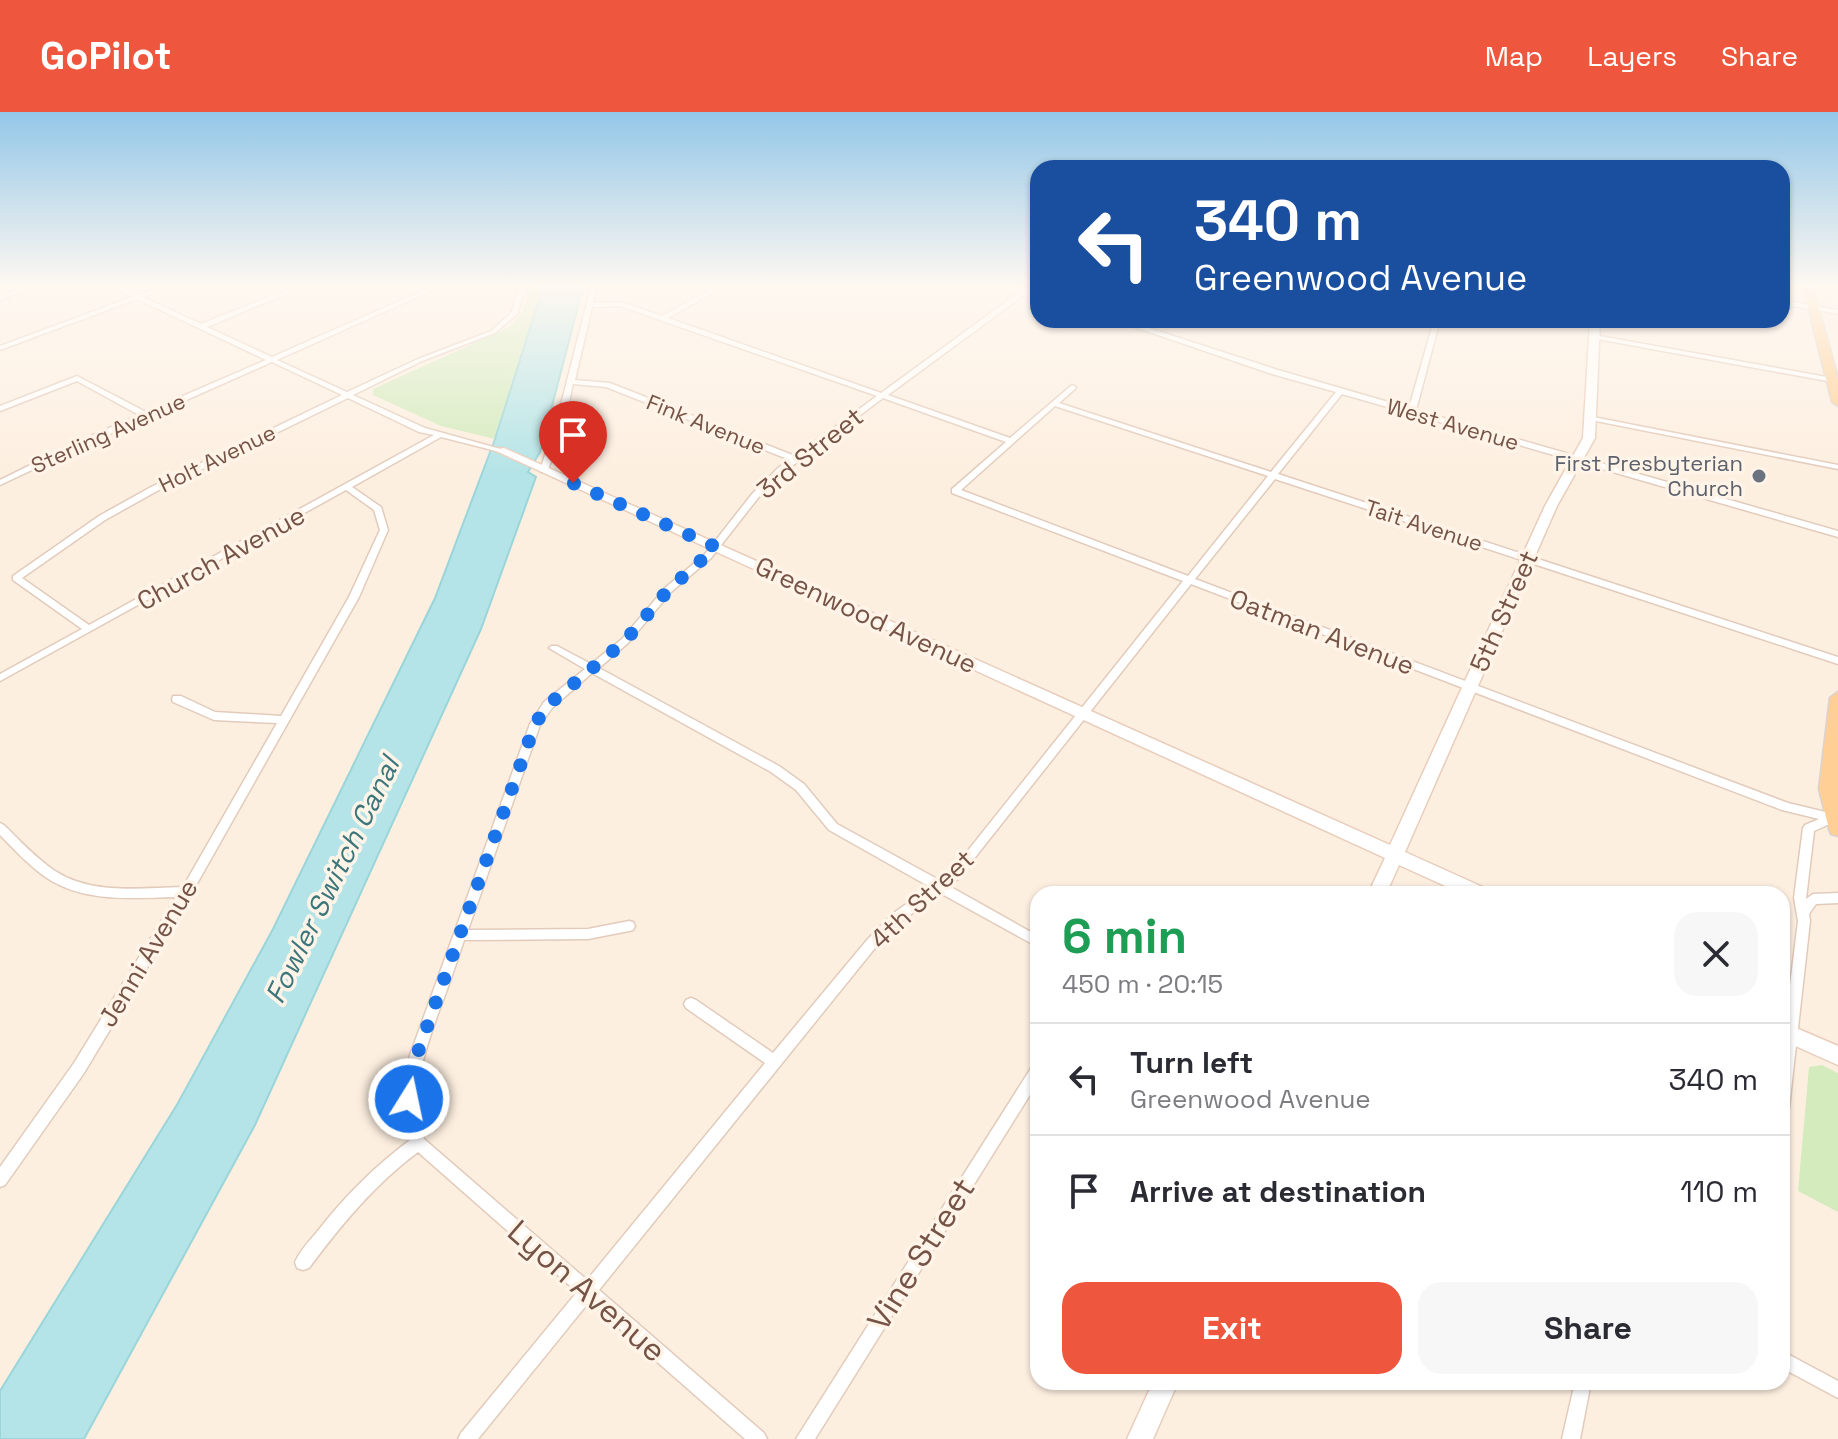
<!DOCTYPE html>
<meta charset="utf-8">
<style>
:root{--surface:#fff;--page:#f7f7f7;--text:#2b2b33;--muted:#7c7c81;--line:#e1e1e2;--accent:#ee573e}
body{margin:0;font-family:"Space Grotesk",sans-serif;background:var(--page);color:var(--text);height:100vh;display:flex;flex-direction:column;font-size:30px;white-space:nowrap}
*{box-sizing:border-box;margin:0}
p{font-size:26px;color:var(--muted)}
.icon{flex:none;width:44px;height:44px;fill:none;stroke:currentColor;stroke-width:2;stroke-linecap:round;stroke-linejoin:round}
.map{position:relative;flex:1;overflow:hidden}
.side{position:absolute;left:1030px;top:774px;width:760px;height:504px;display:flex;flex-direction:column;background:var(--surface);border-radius:24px;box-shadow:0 2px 6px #0004}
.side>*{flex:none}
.guide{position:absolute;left:1030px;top:48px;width:760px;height:168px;border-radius:24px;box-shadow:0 2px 6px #0004;background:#1a4fa0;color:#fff;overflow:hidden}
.pin{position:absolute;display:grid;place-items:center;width:68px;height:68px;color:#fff;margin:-82px -34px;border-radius:50% 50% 50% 0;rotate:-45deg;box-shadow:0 0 8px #0007}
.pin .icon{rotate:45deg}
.me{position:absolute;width:88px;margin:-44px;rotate:10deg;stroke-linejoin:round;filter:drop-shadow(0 0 6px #0008)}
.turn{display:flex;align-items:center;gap:28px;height:168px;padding:0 32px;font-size:36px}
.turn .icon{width:104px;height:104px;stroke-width:2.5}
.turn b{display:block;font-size:56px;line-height:68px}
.round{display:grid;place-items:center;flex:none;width:84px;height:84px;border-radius:24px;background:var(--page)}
.summary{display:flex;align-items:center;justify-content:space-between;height:136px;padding:0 32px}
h1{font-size:48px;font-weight:700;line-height:60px;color:#1e9e55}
.button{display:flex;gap:16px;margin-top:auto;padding:16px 32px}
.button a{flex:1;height:92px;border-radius:24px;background:var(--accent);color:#fff;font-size:32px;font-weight:700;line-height:92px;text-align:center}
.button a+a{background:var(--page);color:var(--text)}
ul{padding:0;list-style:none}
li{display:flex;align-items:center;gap:24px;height:112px;padding:0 32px;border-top:2px solid var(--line)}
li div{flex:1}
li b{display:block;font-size:30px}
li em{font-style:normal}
header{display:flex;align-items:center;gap:48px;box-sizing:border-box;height:112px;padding:0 40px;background:var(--accent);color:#fff}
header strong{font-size:38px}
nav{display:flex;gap:44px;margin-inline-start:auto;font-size:28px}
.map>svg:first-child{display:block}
</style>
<header>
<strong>GoPilot</strong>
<nav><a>Map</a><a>Layers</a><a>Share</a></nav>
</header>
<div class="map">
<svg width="1838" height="1327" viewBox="0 0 1838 1327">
<rect width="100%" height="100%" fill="#fdefe0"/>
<!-- green -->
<g fill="#d4ebbe">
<polygon points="531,175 543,175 495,327 441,314 373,283 373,277 510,215 522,200"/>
<polygon points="1822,953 1838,961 1838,1100 1798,1079 1809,955"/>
</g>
<!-- water -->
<polygon fill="#b4e4e7" stroke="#9ad5da" stroke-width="2" points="543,175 583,175 540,340 528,360 536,365 481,517 255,1013 84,1327 0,1327 0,1279 178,991 273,817 435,486 495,327"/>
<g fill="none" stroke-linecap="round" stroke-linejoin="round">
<defs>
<g id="street">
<polygon points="23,175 32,175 0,188 0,184"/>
<path d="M113,175H121L138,183L158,175H167L143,185L201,212L294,175H303L207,215L272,245L431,175H440L277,248L347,280L418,247L491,219L511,201L520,175H526L517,202L495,221L422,249L353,283L425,316L504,338L500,340L441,325L352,375L381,395L388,418L359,485L190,784L84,961L5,1073L0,1075V1055L74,951L176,785C133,786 85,791 47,766C29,754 15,738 0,723V711L4,713C20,729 36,746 55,759C92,783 140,776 183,775L277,611L214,608L173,590L172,587L173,584H181L215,600L281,604L349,485L380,418L374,398L346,378L0,569V562L82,517L13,468V464L99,404L151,375L342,283L272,250L83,334L0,373V368L77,330L139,303L77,269L0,299V294L77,264L146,300L266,248L137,187L0,238V234L132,185ZM348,286L419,320L434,323L89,513L22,466L105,408L157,379Z"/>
<path d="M591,175H597L593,191L621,190L662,204L715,175H723L668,206L881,281L1018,181L1001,175H1011L1022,178L1026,175H1033L1027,180L1038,183V187L1024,183L888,283L1010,326L1072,273L1076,275L1075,277L1059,291L1271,360L1336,280L1272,262L1114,208H1124L1278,258L1409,296L1434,208H1440L1416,298L1838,419V425L1342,282L1278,362L1838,545V552L1275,367L1195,467L1788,691L1838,703V711L1834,710L1814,719L1806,787L1813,782L1838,781V791L1816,792L1809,802L1810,809L1789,996L1787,1001L1782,1003V938L1798,809L1794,786L1803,716L1805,713L1819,707L1782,698L1191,472L958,767L949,774L1038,824V835L940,781L899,811L875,836L599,1178L764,1321L767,1327H745L589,1190L478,1327H458L461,1321L577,1180L418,1040C375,1072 341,1113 309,1156L303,1158L297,1156L295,1150C300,1139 309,1129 317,1120C344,1085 375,1054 410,1028C402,999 403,972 410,943L530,612L544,590L585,557L549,536L551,534H557L591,552L622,527L665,476L705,442L752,382L778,356L790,348L606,275L573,272L565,308L548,358L547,360H541L540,358L557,308ZM620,194L877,284L795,344L610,271L575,268L592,195ZM883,286L1006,330L952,377V381L1183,469L950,761L939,768L837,712L804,672L779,654L599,556L628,531L671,480L711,446L758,386L784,360ZM1055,294L1268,364L1188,464L961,378ZM592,561L771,660L796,678L829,718L930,775L891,803L867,828L773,941L696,888L691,886L686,888L684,892L686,896L765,951L587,1168L424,1027C410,979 423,944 439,899C448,876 456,852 464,828L588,827L629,819L633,818L635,814L633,810L629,809L588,817L468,818L540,613L552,596Z"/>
<polygon points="1782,188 1838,198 1838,202 1782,192"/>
<polygon points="1594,223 1838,267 1838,271 1592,226 1592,224"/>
<polygon points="1588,304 1838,353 1838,357 1591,308 1588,308"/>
<polygon points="1038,951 1038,970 815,1327 796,1327 1033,953"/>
<polygon points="1782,1239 1838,1269 1838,1286 1782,1256"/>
<polygon points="1575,1270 1591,1270 1580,1327 1562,1327"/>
</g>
<g id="secondary">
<polygon points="1590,208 1600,208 1595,326 1557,394 1405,740 1487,777 1490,782 1463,782 1399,753 1386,782 1368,782 1385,746 494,338 504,336 1390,733 1545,394 1583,326"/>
<polygon points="1782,910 1838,934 1838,953 1782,928"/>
<polygon points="1153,1270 1178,1270 1153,1327 1127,1327"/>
</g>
<g id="primary">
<polygon points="1803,175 1813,175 1838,267 1838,294 1832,290"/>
<polygon points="1838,580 1838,724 1831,722 1829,717 1819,677 1830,586"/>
</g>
</defs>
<!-- street casing -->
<use href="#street" stroke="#e2cbbb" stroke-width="3"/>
<!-- secondary casing -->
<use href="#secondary" stroke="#e9cdbb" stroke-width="3"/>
<!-- primary casing -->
<use href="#primary" stroke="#dbd2cf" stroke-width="3"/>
<!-- street -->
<use href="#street" fill="#fff" fill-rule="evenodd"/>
<!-- secondary -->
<use href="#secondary" fill="#fff" fill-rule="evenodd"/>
<!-- primary -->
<use href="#primary" fill="#ffcf95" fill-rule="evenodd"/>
</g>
<!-- sky -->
<linearGradient id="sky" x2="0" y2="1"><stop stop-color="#93c7e8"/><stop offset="0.48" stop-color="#fef8f1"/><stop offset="1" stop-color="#fef8f1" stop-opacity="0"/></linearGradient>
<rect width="1838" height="361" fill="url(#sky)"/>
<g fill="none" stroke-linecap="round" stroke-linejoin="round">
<!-- route -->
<polyline stroke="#1a73e8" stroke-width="14" stroke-dasharray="0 25.2" points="409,987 409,971 417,943 535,612 548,593 625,529 668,478 716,435 573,371"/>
</g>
<!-- markers -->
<circle fill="#6b7280" stroke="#fff4e7" stroke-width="3" cx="1759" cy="364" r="8"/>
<g text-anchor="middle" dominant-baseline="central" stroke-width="7" stroke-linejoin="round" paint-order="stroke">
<!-- far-street labels -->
<g font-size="22" fill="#755346" stroke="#fff4e7">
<text transform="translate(706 312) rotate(22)">Fink Avenue</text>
<text transform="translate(1453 312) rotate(16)">West Avenue</text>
<text transform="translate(108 321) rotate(-24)">Sterling Avenue</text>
<text transform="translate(217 346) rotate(-26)">Holt Avenue</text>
<text transform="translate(1424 413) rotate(18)">Tait Avenue</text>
</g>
<!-- far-worship labels -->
<g font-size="22" fill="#5b616d" stroke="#fff4e7" text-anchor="end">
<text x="1743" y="351">First Presbyterian<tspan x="1743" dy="25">Church</tspan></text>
</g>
<!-- street labels -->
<g font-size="26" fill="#755346" stroke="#fff4e7">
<text transform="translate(810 341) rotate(-39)">3rd Street</text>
<text transform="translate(221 446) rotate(-29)">Church Avenue</text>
<text transform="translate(1504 499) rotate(-66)">5th Street</text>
<text transform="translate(866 503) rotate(25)">Greenwood Avenue</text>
<text transform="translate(1322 520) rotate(21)">Oatman Avenue</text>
<text transform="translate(922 787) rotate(-43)">4th Street</text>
<text transform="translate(148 841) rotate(-59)">Jenni Avenue</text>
</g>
<!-- water labels -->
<g font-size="28" font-style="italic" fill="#3a767c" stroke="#fff4e7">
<text transform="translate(332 768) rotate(-64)">Fowler Switch Canal</text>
</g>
<!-- near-street labels -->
<g font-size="32" fill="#755346" stroke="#fff4e7">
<text transform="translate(921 1142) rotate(-58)">Vine Street</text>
<text transform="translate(587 1179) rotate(41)">Lyon Avenue</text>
</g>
</g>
</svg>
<div class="pin" style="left:573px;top:371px;background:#d93025"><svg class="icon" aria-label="arrive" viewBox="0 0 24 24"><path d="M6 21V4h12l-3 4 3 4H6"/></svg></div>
<svg class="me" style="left:409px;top:987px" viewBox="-20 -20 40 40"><circle r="17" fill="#1a73e8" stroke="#fff" stroke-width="3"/><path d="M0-11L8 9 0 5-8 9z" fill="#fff"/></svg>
<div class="guide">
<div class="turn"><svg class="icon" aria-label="left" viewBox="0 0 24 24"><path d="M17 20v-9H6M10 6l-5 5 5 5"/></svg><div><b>340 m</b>Greenwood Avenue</div></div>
</div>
<section class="side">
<div class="summary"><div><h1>6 min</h1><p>450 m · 20:15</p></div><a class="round"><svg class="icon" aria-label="close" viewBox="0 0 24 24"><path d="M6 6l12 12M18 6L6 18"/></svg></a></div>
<ul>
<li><svg class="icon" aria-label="left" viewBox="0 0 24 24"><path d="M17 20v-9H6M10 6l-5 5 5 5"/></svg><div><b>Turn left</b><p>Greenwood Avenue</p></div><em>340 m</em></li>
<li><svg class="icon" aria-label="arrive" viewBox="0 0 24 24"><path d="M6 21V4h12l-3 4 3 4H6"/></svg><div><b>Arrive at destination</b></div><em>110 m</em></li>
</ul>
<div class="button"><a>Exit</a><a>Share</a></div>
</section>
</div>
